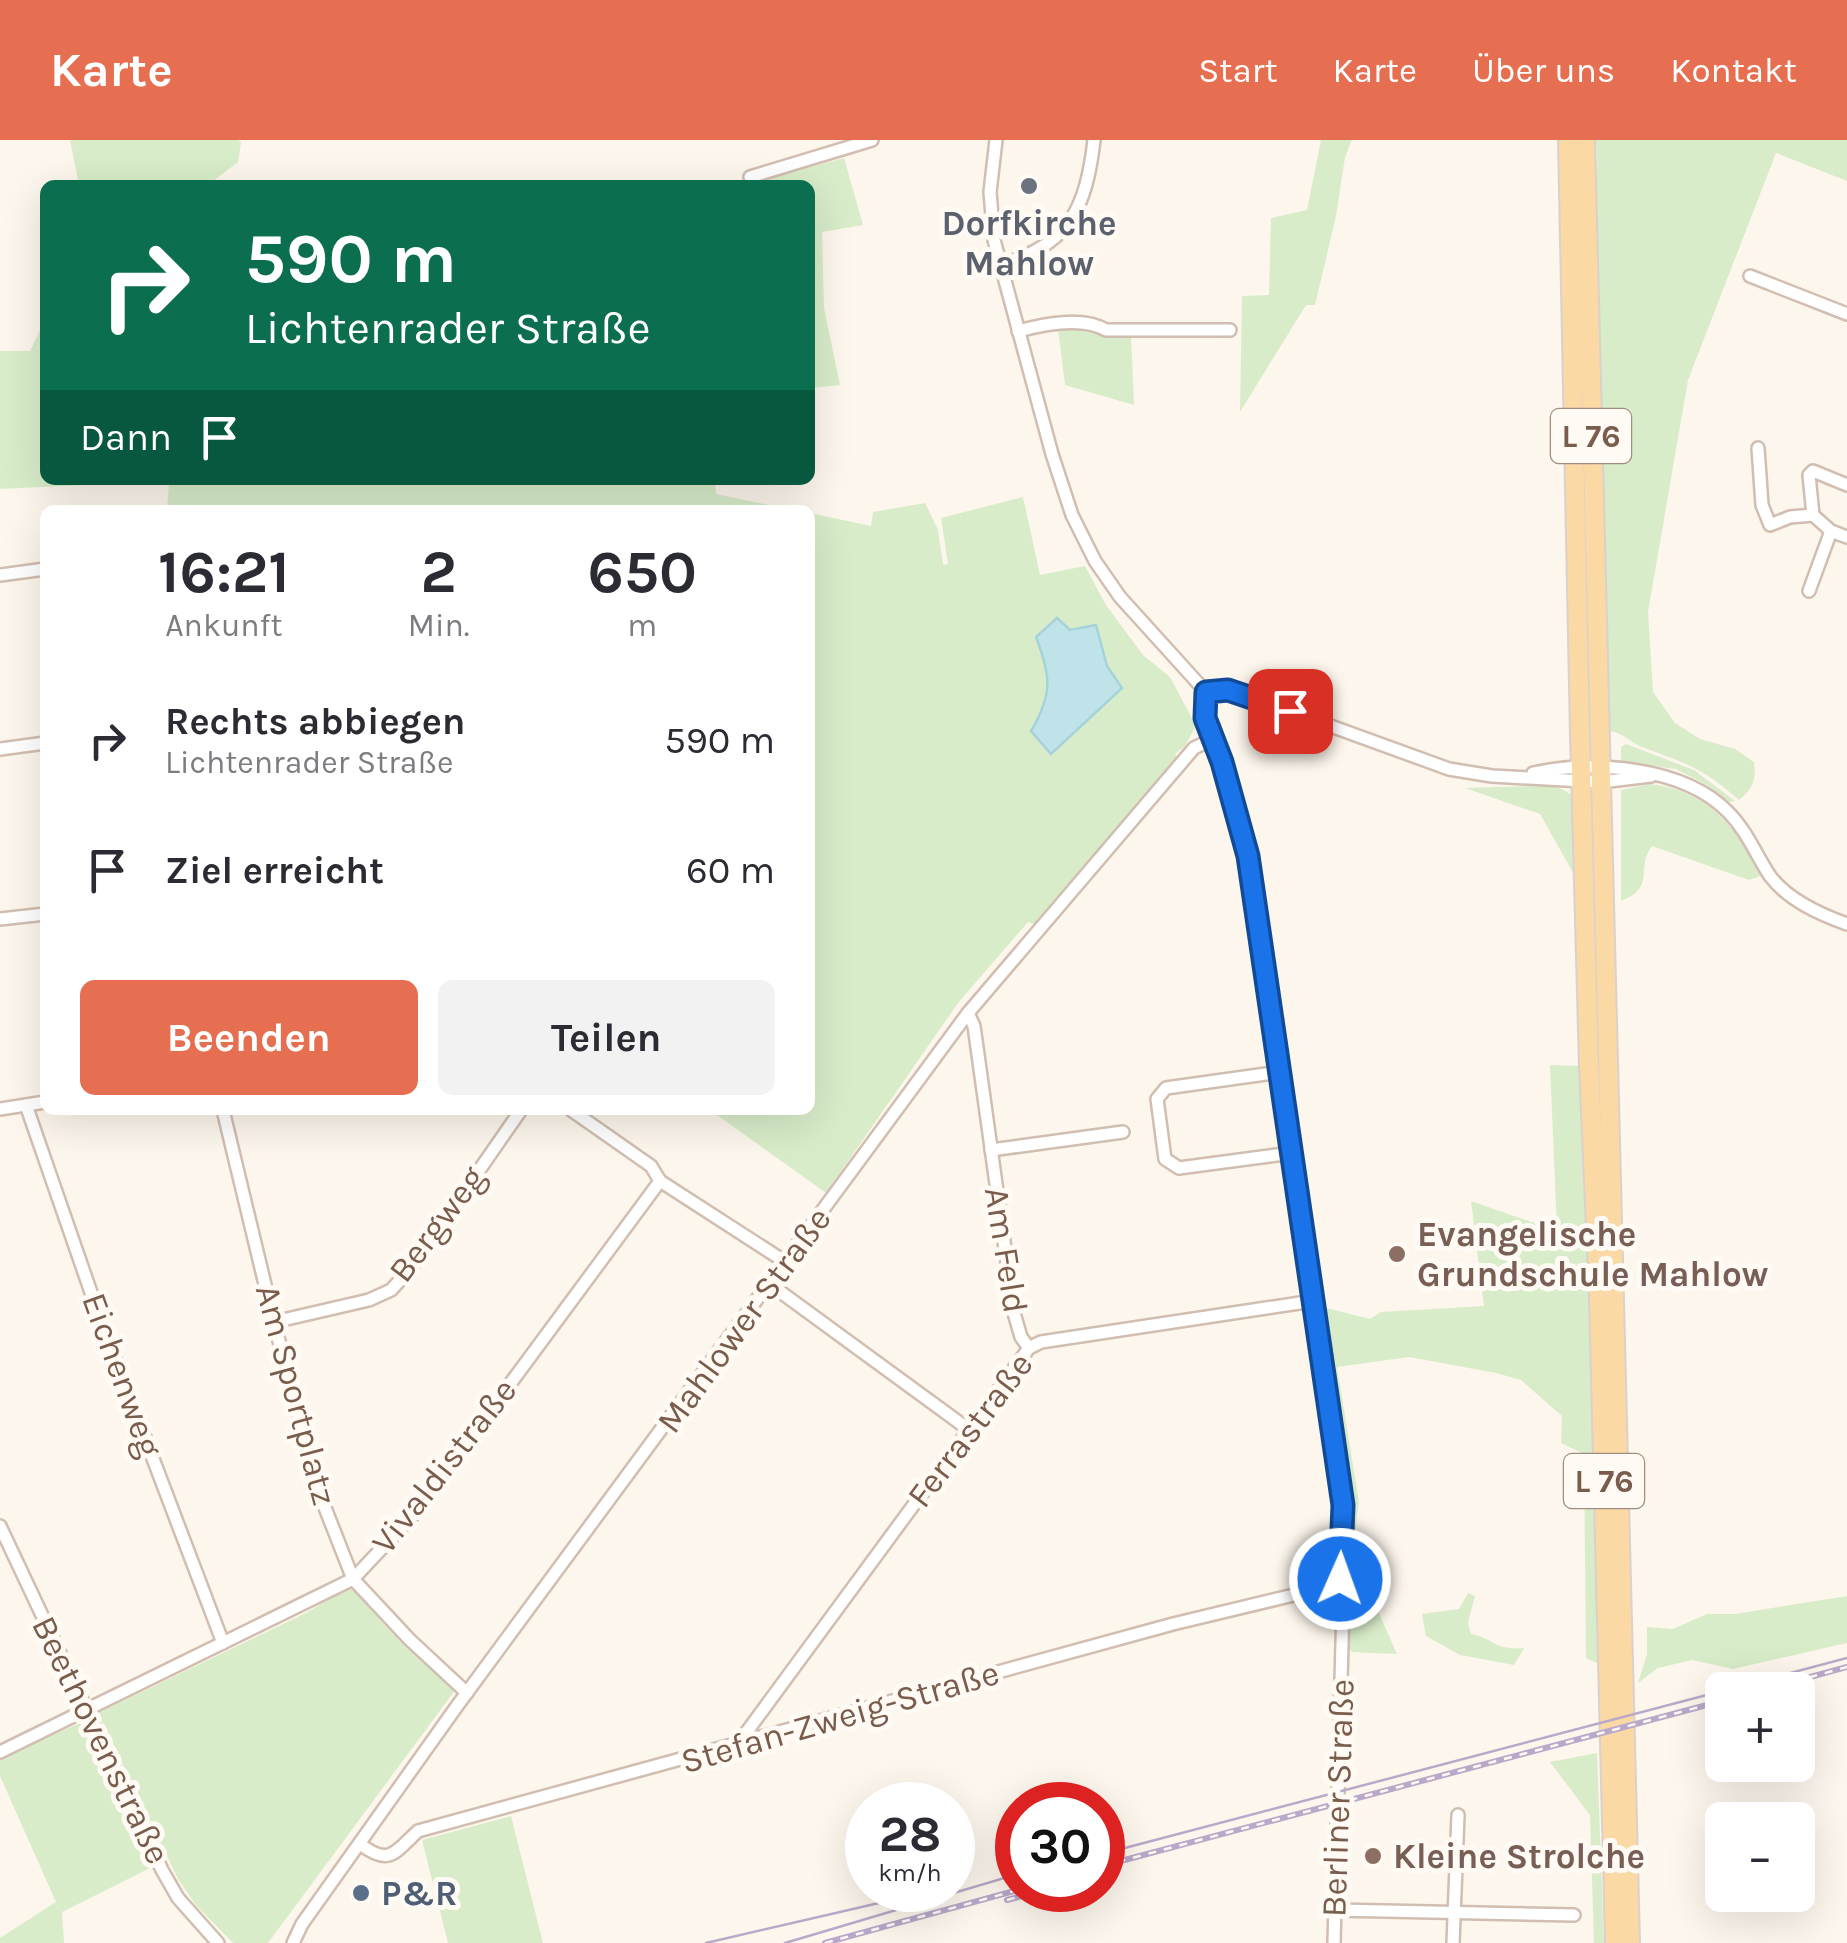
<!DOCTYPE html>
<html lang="de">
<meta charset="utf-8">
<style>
:root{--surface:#fff;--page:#f2f2f3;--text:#2b2b33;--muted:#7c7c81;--accent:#e76f51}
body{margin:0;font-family:Karla,sans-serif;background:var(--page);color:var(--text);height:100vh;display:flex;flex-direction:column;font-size:38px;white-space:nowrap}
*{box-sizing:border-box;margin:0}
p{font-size:32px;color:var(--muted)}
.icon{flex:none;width:55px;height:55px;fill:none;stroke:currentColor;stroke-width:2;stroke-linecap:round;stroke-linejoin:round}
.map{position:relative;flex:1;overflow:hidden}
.sheet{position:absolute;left:40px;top:365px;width:775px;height:610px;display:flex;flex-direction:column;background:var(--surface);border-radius:15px;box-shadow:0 10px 40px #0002}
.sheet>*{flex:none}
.guide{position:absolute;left:40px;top:40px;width:775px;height:305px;border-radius:15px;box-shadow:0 10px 40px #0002;background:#0b6e4f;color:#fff;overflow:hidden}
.buttons{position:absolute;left:1705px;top:1532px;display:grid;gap:20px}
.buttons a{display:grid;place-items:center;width:110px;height:110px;border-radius:15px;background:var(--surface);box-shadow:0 10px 40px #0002;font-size:50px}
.speed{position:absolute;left:845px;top:1642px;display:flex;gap:20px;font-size:50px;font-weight:700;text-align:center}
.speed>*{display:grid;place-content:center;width:130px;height:130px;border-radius:50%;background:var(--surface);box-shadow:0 10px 40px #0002;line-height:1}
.speed small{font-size:25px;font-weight:400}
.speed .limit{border:15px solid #d22;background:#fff;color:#111}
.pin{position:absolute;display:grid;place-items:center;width:85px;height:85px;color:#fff;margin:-42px;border-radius:20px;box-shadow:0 5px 15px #0006}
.me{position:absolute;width:110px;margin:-55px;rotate:2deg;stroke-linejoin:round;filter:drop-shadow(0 0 8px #0008)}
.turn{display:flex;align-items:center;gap:35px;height:210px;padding:0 40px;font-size:45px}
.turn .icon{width:130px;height:130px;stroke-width:2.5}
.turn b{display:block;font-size:70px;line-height:85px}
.then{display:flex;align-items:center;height:95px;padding:0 40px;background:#0003;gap:20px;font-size:38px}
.eta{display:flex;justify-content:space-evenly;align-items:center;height:170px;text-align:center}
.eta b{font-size:60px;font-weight:700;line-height:70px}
.action{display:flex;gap:20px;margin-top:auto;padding:20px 40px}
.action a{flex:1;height:115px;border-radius:15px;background:var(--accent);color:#fff;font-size:40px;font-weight:700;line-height:115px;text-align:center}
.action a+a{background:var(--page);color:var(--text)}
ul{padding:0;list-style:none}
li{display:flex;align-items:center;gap:30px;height:130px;padding:0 40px}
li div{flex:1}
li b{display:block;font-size:38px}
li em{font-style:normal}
header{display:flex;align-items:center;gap:60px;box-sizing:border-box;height:140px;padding:0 50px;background:var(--accent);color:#fff}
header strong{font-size:48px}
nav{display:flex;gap:55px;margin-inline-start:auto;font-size:35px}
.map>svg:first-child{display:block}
</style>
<header>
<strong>Karte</strong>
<nav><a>Start</a><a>Karte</a><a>Über uns</a><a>Kontakt</a></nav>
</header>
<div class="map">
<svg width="1847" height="1803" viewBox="0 0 1847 1803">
<rect width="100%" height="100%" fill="#fdf6ec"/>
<!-- green -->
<g fill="#d8ecc9" fill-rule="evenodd">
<polygon points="70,0 238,0 241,2 238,22 208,45 79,45"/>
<polygon points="1321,0 1352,0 1345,17 1336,76 1315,165 1306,165 1240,272 1242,156 1269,155 1271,78 1307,70"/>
<path d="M1596,0H1847V41L1776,13L1688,240L1648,472L1653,552L1675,583L1700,599L1735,609L1754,622C1756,640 1754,648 1739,660C1702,627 1686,624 1642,607C1628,601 1623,592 1607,591Z"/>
<polygon points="844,18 863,85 822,92 824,168 840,245 810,248 810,45 746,45"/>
<polygon points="45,180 45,340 715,340 716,354 793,370 167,370 169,341 0,349 0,211 30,211"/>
<polygon points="1058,189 1131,196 1134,265 1065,245"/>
<path d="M1023,357L1040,435L1085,426L1106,465L1143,515L1170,537L1196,586L1185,606L1175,614L1180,621L1037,785L1028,782L958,863L826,1053L710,970H810V373L871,386L873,372L925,363L938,390L943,425L948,424L941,378ZM1096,485L1107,526L1031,591L1046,566L1049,530Z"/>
<polygon points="1626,604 1694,630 1735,661 1728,662 1705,644 1676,629 1621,622 1621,607"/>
<path d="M1650,644C1708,650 1736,688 1763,735L1749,740L1652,706C1635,729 1657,747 1621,761V650Z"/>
<polygon points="1531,646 1558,647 1572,655 1576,676 1576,738 1540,674 1465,648"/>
<polygon points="1550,925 1580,926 1585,992 1601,1525 1586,1518 1584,1314 1561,1303 1562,1276 1521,1240 1496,1233 1409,1217 1337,1227 1359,1362 1353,1409 1358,1437 1371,1455 1397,1514 1352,1512 1348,1508 1352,1445 1346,1434 1348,1370 1322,1167 1370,1179 1381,1172 1484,1166 1471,1061 1557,1091"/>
<path d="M347,1448L357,1451C384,1490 419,1519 456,1549L268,1803H233L195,1764L178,1739L98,1573L306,1473Z"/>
<path d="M1468,1453L1475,1456L1468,1482L1471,1494C1496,1499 1492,1510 1524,1508L1514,1525L1460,1515L1426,1496L1422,1474L1459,1469Z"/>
<polygon points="1847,1456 1847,1503 1733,1529 1692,1520 1658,1528 1638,1543 1647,1514 1647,1487 1673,1489 1707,1474 1735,1474"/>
<polygon points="87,1580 156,1725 62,1772 64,1803 0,1803 0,1798 56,1762 0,1636 0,1618"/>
<polygon points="1597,1613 1604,1803 1594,1803 1590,1675 1550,1622"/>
<polygon points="511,1676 543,1803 448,1803 422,1700"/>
</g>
<!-- water -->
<path fill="#bfe3e8" stroke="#a5d3da" stroke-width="2.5" d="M1057,478L1070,490L1096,485L1107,526L1122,548L1051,614L1031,591C1053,554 1051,536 1036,497Z"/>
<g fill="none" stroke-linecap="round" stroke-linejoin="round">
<defs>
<g id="minor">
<polyline points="996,0 990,52 994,100 1052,314 1072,375 1095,421 1120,457 1206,552"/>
<polyline points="750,37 872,0"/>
<path d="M1000,125C1069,105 1086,69 1094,0"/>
<polyline points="1750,136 1847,174"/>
<path d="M1018,191C1044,184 1082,176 1106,190H1230"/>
<polyline points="1758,308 1762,365 1770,385 1790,377 1813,375 1831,391 1847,397"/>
<polyline points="1813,375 1809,335 1813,331 1847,345"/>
<polyline points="0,435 45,429"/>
<polyline points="1809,451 1831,391"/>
<polyline points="1206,552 1205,579 1222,622 1248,716 1343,1365 1340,1439"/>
<polyline points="1206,552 1221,549 1237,552 1449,629 1492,636 1601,642 1651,636"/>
<polyline points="0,609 45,603"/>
<path d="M1533,633C1592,620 1683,626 1728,672C1747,691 1756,715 1770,736C1788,760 1819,774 1847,784"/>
<polyline points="0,779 45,774"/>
<polyline points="968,873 974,886 1014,1173 1021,1197 1029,1208"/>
<polyline points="1280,932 1166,948 1157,959 1165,1019 1179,1028 1292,1013"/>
<polyline points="26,965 103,1187 223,1503"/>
<polyline points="0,969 45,962"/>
<polyline points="223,970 274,1182 320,1355 353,1439 409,1499 467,1553"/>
<polyline points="571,970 651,1026 660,1041 787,1123"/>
<polyline points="991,1010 1123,992"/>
<polyline points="771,1145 968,1289"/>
<polyline points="274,1182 369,1160 391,1150 412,1127 521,970"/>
<polyline points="0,1386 162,1730 178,1758 218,1803"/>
<polyline points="742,1604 743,1597 1029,1208 1041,1202 1313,1161"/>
<polyline points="0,1612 353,1439 414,1374 660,1041"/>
<path d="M360,1704C390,1727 395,1712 418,1691L1173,1484L1331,1446"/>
<polyline points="1336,1770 1574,1775"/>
<polyline points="293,1803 302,1784 457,1566 968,873 1194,608 1213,599"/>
<polyline points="1334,1803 1343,1466 1331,1446 1340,1439 1346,1448 1339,1454"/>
<polyline points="1453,1803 1458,1675"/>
</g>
<g id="primary">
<polyline points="1568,0 1580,595 1589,926 1599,1157 1615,1803"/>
<polyline points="1585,0 1630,1803"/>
</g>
</defs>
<!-- minor casing -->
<use href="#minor" stroke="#d1beb0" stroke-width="16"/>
<!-- primary casing -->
<use href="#primary" stroke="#dad1cd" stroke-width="22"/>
<!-- minor -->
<use href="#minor" stroke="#fff" stroke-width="11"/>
<!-- primary -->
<use href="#primary" stroke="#fbd9a5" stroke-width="18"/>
<!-- tram -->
<g stroke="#b9a8c9" stroke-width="2.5">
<polyline points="1726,1550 1847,1518"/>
<polyline points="1102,1714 1722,1551"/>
<polyline points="706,1803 879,1763"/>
<polyline points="785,1803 1018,1734"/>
</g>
<defs>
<g id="rail">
<polyline points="1763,1550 1847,1527"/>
<polyline points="1102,1726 1722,1561"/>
<polyline points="1007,1760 1044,1750"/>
<polyline points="825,1803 1018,1750"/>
</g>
</defs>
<!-- rail casing -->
<use href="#rail" stroke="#b9a8c9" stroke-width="6"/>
<!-- rail -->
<use href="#rail" stroke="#fffaf3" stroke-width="2.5" stroke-dasharray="8" stroke-linecap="butt"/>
</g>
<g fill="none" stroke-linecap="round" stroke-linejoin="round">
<defs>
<polyline id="route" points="1290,571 1228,550 1206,552 1205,578 1222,622 1248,716 1343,1365 1340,1439"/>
</defs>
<!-- route casing -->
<use href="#route" stroke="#114b97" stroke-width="25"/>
<!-- route -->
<use href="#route" stroke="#1a73e8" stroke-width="18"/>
</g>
<!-- markers -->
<circle fill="#6b7280" stroke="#fffaf3" stroke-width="4" cx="1029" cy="46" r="10"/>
<g fill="#8d6e63" stroke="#fffaf3" stroke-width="4">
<circle cx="1397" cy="1114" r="10"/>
<circle cx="1373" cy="1716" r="10"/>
</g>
<circle fill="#5c6f8a" stroke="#fffaf3" stroke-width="4" cx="361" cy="1753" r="10"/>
<g text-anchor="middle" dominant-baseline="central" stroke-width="10" stroke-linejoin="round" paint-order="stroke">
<!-- shield labels -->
<g fill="#fffaf3" stroke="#a28b7f" stroke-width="2.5">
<rect x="1551" y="269" width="80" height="54" rx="8"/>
<rect x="1564" y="1314" width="80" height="54" rx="8"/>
</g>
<g font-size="32" font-weight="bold" fill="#7a5c4d">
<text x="1591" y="296">L 76</text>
<text x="1604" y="1341">L 76</text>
</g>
<!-- worship labels -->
<g font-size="35" font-weight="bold" fill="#5b616d" stroke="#fffaf3">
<text x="1029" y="83">Dorfkirche<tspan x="1029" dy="40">Mahlow</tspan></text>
</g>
<!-- street labels -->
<g font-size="35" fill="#7a5c4d" stroke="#fffaf3">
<text transform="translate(437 1084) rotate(-53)">Bergweg</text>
<text transform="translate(1006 1110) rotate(81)">Am Feld</text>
<text transform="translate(744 1180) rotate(-54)">Mahlower Straße</text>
<text transform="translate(122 1235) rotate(70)">Eichenweg</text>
<text transform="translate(296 1255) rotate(75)">Am Sportplatz</text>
<text transform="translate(970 1290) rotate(-53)">Ferrastraße</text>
<text transform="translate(444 1326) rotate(-52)">Vivaldistraße</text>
<text transform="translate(840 1577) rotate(-16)">Stefan-Zweig-Straße</text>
<text transform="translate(101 1600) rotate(64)">Beethovenstraße</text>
<text transform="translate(1338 1658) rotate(-88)">Berliner Straße</text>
</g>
<!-- education labels -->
<g font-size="35" font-weight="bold" fill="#785e54" stroke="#fffaf3" text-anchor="start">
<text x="1417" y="1094">Evangelische<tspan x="1417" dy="40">Grundschule Mahlow</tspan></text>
<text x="1393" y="1716">Kleine Strolche</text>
</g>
<!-- service labels -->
<g font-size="35" font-weight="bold" fill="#4e5e75" stroke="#fffaf3" text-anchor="start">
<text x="381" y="1753">P&amp;R</text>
</g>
</g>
</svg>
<div class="buttons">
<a>+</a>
<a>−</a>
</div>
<div class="speed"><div>28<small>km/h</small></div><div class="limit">30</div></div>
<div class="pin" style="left:1290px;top:571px;background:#d93025"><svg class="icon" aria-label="arrive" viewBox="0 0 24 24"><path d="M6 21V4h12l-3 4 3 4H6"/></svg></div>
<svg class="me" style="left:1340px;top:1439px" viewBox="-20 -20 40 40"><circle r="17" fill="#1a73e8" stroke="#fff" stroke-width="3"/><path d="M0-11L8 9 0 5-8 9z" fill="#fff"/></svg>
<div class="guide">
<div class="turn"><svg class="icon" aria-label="right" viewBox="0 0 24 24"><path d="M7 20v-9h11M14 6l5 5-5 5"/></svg><div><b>590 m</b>Lichtenrader Straße</div></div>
<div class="then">Dann<svg class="icon" aria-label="arrive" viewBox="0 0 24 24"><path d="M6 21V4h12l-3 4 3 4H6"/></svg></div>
</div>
<section class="sheet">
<div class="eta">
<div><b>16:21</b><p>Ankunft</p></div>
<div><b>2</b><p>Min.</p></div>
<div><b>650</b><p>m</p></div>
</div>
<ul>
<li><svg class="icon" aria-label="right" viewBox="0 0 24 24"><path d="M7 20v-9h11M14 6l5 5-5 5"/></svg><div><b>Rechts abbiegen</b><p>Lichtenrader Straße</p></div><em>590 m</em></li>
<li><svg class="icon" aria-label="arrive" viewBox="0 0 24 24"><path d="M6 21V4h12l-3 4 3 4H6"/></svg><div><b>Ziel erreicht</b></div><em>60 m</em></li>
</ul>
<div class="action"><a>Beenden</a><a>Teilen</a></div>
</section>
</div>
